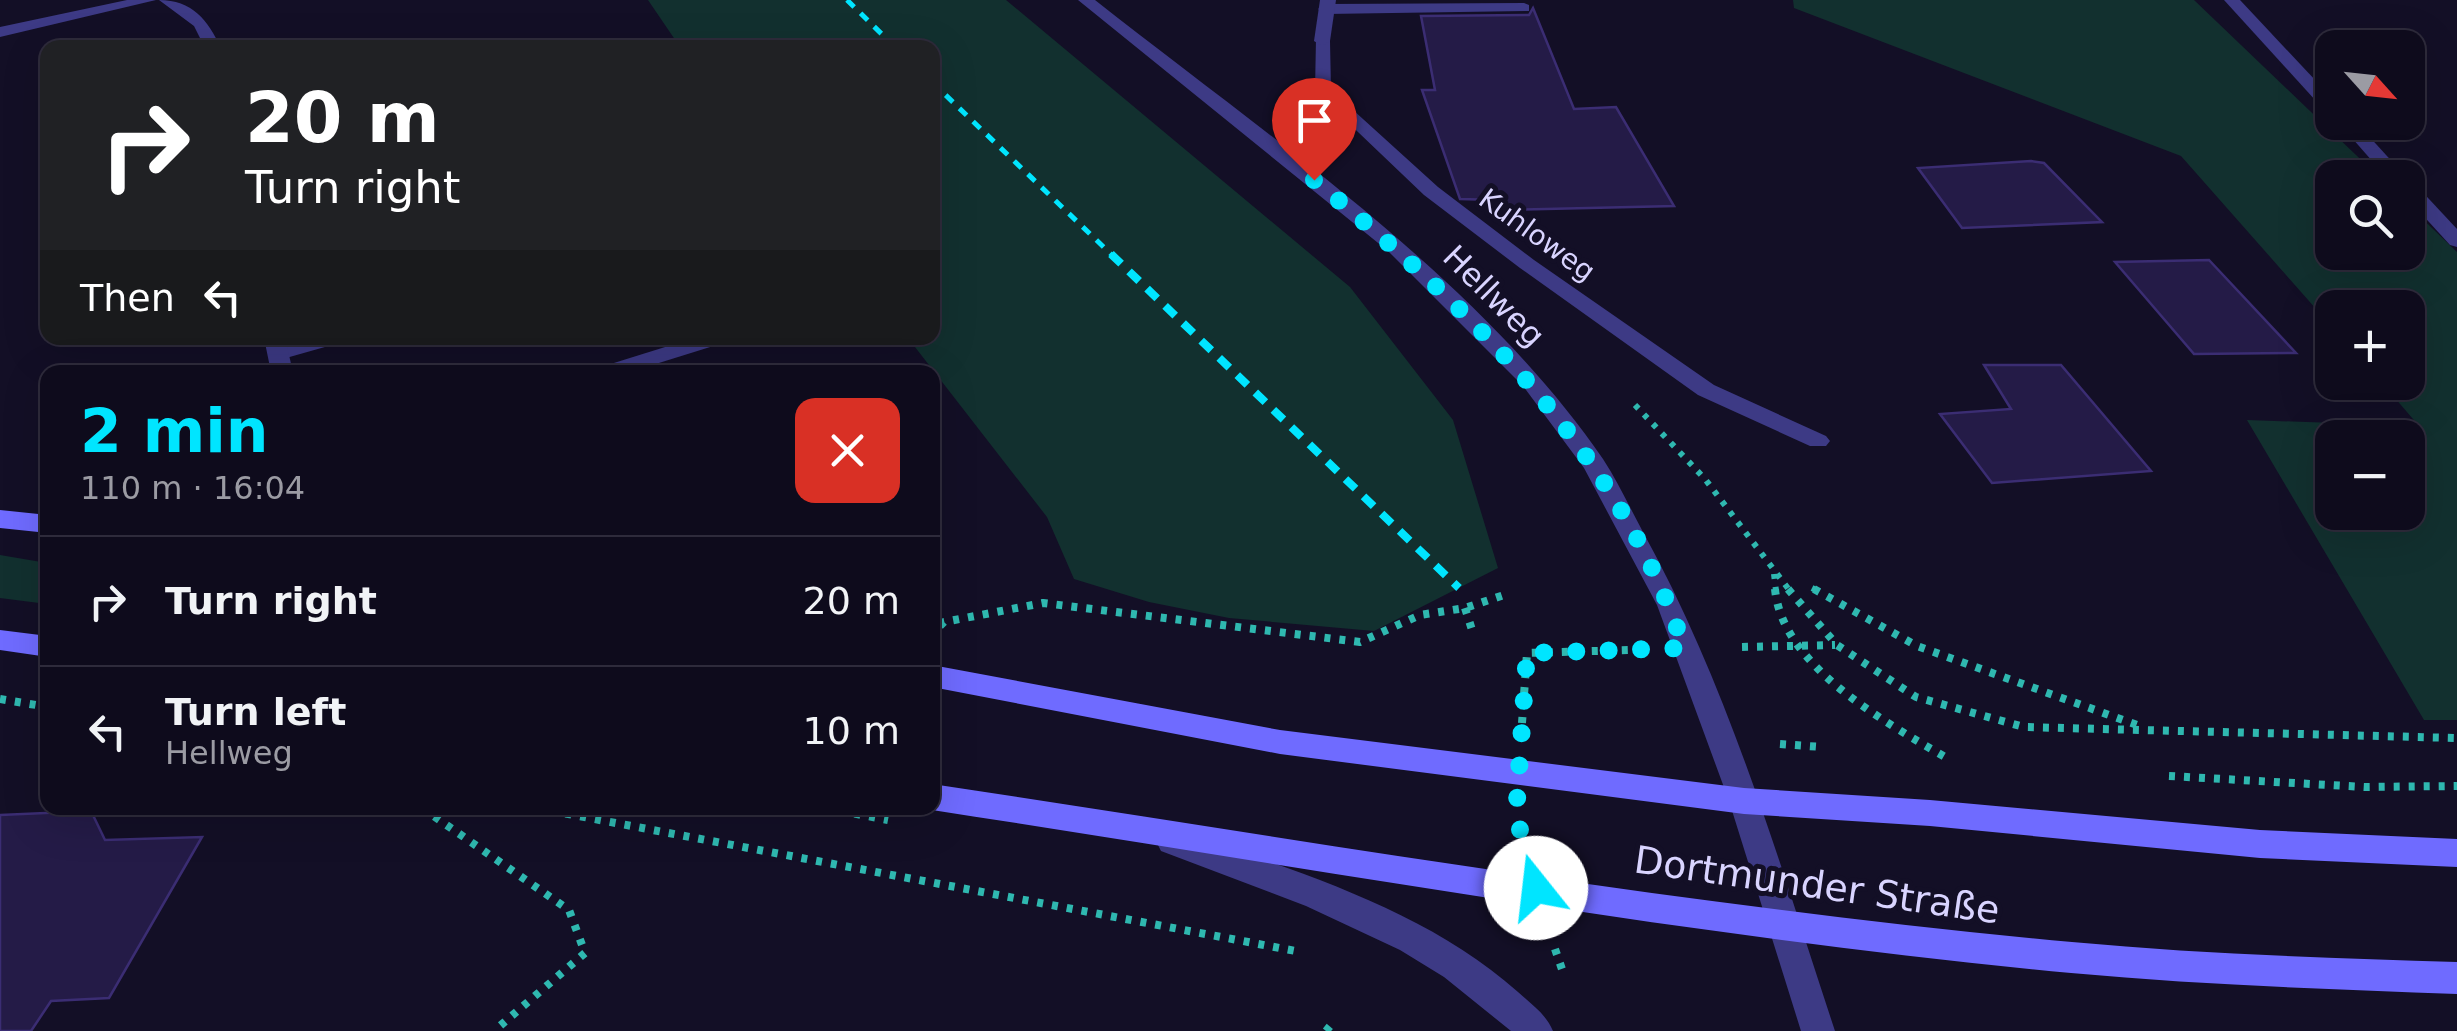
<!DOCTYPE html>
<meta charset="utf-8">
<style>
:root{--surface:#0e0b1c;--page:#171425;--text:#f1f3f6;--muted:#9b9ba3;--line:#2e2b3b;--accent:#00e5ff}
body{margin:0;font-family:"DejaVu Sans",sans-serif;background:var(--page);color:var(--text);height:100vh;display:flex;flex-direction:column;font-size:38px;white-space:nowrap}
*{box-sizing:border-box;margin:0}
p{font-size:32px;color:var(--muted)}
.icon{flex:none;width:55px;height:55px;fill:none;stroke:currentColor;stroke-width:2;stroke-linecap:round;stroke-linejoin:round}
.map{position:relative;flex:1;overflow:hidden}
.sheet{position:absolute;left:40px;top:365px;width:900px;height:450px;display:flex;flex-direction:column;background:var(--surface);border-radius:20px;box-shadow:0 10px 40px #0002,0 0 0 2px var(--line)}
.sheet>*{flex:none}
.hud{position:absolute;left:40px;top:40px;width:900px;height:305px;border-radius:20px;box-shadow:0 10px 40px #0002,0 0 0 2px var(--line);background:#202124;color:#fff;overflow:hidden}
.needle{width:65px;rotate:117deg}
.tools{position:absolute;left:2315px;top:30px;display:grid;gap:20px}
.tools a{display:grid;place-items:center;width:110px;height:110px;border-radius:20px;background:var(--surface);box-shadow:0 10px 40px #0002,0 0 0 2px var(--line);font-size:50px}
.pin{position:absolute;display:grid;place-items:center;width:85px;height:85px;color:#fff;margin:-102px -42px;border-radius:50% 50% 50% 0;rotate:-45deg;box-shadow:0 0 10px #0007}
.pin .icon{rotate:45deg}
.me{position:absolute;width:110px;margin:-55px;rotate:344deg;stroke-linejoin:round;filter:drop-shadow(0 0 8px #0008)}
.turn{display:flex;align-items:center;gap:35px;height:210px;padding:0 40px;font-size:45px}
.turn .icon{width:130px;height:130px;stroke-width:2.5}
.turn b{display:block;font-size:70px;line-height:85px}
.then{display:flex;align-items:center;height:95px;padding:0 40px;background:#0003;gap:20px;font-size:38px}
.round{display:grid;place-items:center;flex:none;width:105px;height:105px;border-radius:20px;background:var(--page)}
.head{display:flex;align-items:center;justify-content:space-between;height:170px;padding:0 40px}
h1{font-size:60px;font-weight:700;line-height:75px;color:var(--accent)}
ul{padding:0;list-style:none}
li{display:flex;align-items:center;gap:30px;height:130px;padding:0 40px;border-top:2px solid var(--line)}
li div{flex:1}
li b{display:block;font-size:38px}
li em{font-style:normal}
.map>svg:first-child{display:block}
</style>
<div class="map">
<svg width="2457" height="1031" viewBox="0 0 2457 1031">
<rect width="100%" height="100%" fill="#130f26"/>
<!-- green -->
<g fill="#12302f" fill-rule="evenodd">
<polygon points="648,0 1006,0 1350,287 1453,420 1498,568 1374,631 1229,618 1149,602 1074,579 1047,517 908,338 932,338 932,48 680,47"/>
<path d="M1793,0H2194L2379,177L2332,178V252H2408V205L2457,252V720H2424L2247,420L2419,426L2382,383L2408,382V308H2332V327L2181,156L1794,8ZM2332,438H2408V512H2332Z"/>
<polygon points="0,555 47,563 47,604 0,598"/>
</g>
<!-- building -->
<g fill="#241b47" stroke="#3b2d73" stroke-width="2.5">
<polygon points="1533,8 1574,109 1616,107 1674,206 1500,210 1496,200 1460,199 1422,90 1435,90 1421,16 1529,15"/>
<polygon points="2031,161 2044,163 2102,222 1962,228 1918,168"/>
<polygon points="2209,260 2296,353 2194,354 2115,262"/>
<polygon points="1984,365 2061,365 2151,471 1992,483 1940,414 2011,409"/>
<polygon points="91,811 105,840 202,837 109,998 51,1001 31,1031 0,1031 0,815"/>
</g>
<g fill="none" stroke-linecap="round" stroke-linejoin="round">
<!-- path-far1 -->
<g stroke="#2fb8b0" stroke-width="6" stroke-dasharray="5 8" stroke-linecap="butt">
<polyline points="1635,405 1705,479 1790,591"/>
<polyline points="1774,574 1776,591"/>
<polyline points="1812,588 1818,591"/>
</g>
<!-- path -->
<g stroke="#2fb8b0" stroke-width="8" stroke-dasharray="6 9" stroke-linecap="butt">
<path d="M1775,589C1782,666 1885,722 1945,757"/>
<polyline points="1788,589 1837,645 1916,697 2024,727 2457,738"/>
<polyline points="1814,589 1917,646 2137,725"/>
<polyline points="1465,608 1473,633"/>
<polyline points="940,626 944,622 1043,603 1360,642 1420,615 1465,608 1504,595"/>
<polyline points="1742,647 1835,645"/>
<polyline points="0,699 48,707"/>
<polyline points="1522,723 1527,653 1630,650"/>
<polyline points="1780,744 1822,747"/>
<polyline points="2169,776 2365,787 2457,786"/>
<polyline points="422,808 569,910 585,953 494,1031"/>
<polyline points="536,808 1301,952"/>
<polyline points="825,808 888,820"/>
<polyline points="1555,949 1564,975"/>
<polyline points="1326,1031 1335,1020"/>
</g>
<!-- service -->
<g fill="#3d3a85" fill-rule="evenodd">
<polygon points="1524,3 1529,5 1529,11 1326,14 1318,9 1326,4"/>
<polygon points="1316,38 1330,41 1331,90 1438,187 1534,260 1714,385 1826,436 1830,441 1826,446 1810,446 1698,395 1520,268 1424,195 1315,91"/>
<polygon points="309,338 342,338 339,343 279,360 268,353 271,348"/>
<polygon points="694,338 726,338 723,343 630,372 598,372 601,367"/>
</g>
<!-- minor -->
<g fill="#3d3a85" fill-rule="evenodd">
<polygon points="127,0 156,0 0,37 0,27"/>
<path d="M159,0C192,0 208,20 221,48H205L194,26Z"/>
<polygon points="1320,0 1336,0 1330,41 1322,46 1314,41"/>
<polygon points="2224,0 2240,0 2332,98 2332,113 2326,112"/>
<polygon points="2338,122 2356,122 2407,178 2387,178"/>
<polygon points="2408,182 2415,184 2457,229 2457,247 2450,245 2408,199"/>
<polygon points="264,338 285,338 293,372 271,372"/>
</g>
<!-- tertiary -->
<g fill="#3d3a85" fill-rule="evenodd">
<path d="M1078,0H1095C1267,136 1478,277 1603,459C1618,482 1630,508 1643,532C1729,688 1779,862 1835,1031H1801L1729,801L1657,605L1584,468L1523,386L1388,251Z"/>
<path d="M1172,828C1289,869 1423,907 1518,992C1531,1004 1546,1014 1553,1031H1511L1444,977L1400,950L1306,906L1161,851L1156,841L1161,831Z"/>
</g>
<!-- secondary -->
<g fill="#6f6bff" fill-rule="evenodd">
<polygon points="0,510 48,515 48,533 0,528"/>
<polygon points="0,630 48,636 48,657 0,650"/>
<polygon points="932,665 1280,730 1744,788 1930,800 2260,830 2457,839 2457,867 2260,858 1930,826 1744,814 1280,754 932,687"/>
<path d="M932,784C1311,841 1690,907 2072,942C2200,954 2328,958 2457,962V994C2328,989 2200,985 2071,973C1689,937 1311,868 932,810L925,808H932Z"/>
</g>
<!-- rail-far1 -->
<g stroke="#00e5ff" stroke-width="5" stroke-dasharray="10 9" stroke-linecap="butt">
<polyline points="847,0 896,48"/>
<polyline points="932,82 1113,256"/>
</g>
<!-- rail -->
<polyline stroke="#00e5ff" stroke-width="8" stroke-dasharray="14 11" stroke-linecap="butt" points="1111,254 1459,588"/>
</g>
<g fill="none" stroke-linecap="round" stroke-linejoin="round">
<!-- route -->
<path stroke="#00e5ff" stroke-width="18" stroke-dasharray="0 32.4" d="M1314,180C1469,307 1620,452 1684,648L1527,653L1516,815L1536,888"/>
</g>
<g text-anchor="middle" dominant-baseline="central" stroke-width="10" stroke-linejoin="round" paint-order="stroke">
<!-- far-street labels -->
<g font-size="28" fill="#d9d4ff" stroke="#130f26">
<text transform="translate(1537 235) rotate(36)">Kuhloweg</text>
</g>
<!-- street labels -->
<g font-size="32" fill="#d9d4ff" stroke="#130f26">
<text transform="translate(1494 296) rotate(45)">Hellweg</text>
</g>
<!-- near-street labels -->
<g font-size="38" fill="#d9d4ff" stroke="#130f26">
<text transform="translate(1817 885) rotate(8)">Dortmunder Straße</text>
</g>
</g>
</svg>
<div class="tools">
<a><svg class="needle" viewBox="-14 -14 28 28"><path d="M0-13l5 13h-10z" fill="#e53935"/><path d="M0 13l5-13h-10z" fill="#9b9ba3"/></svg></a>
<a><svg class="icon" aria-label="search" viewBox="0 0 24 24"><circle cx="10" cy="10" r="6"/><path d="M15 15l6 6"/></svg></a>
<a>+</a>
<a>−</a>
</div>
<div class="pin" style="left:1314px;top:180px;background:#d93025"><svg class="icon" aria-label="arrive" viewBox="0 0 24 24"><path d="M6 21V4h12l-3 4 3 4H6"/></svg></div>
<svg class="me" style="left:1536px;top:888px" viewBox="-20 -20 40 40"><circle r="19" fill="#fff"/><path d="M0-13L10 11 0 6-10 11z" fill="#00e5ff"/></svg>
<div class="hud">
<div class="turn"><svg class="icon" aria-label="right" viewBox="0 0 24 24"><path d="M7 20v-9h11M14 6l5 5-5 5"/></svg><div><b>20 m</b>Turn right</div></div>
<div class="then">Then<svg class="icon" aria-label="left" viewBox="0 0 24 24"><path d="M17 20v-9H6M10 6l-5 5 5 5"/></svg></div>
</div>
<section class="sheet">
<div class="head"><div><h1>2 min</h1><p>110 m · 16:04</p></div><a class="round" style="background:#d93025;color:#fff"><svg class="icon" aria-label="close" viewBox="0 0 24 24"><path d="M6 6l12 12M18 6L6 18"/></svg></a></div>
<ul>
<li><svg class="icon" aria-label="right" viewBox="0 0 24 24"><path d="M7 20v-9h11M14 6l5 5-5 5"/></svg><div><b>Turn right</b></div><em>20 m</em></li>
<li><svg class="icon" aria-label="left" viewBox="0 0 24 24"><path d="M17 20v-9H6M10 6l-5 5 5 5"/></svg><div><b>Turn left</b><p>Hellweg</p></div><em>10 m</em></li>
</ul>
</section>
</div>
